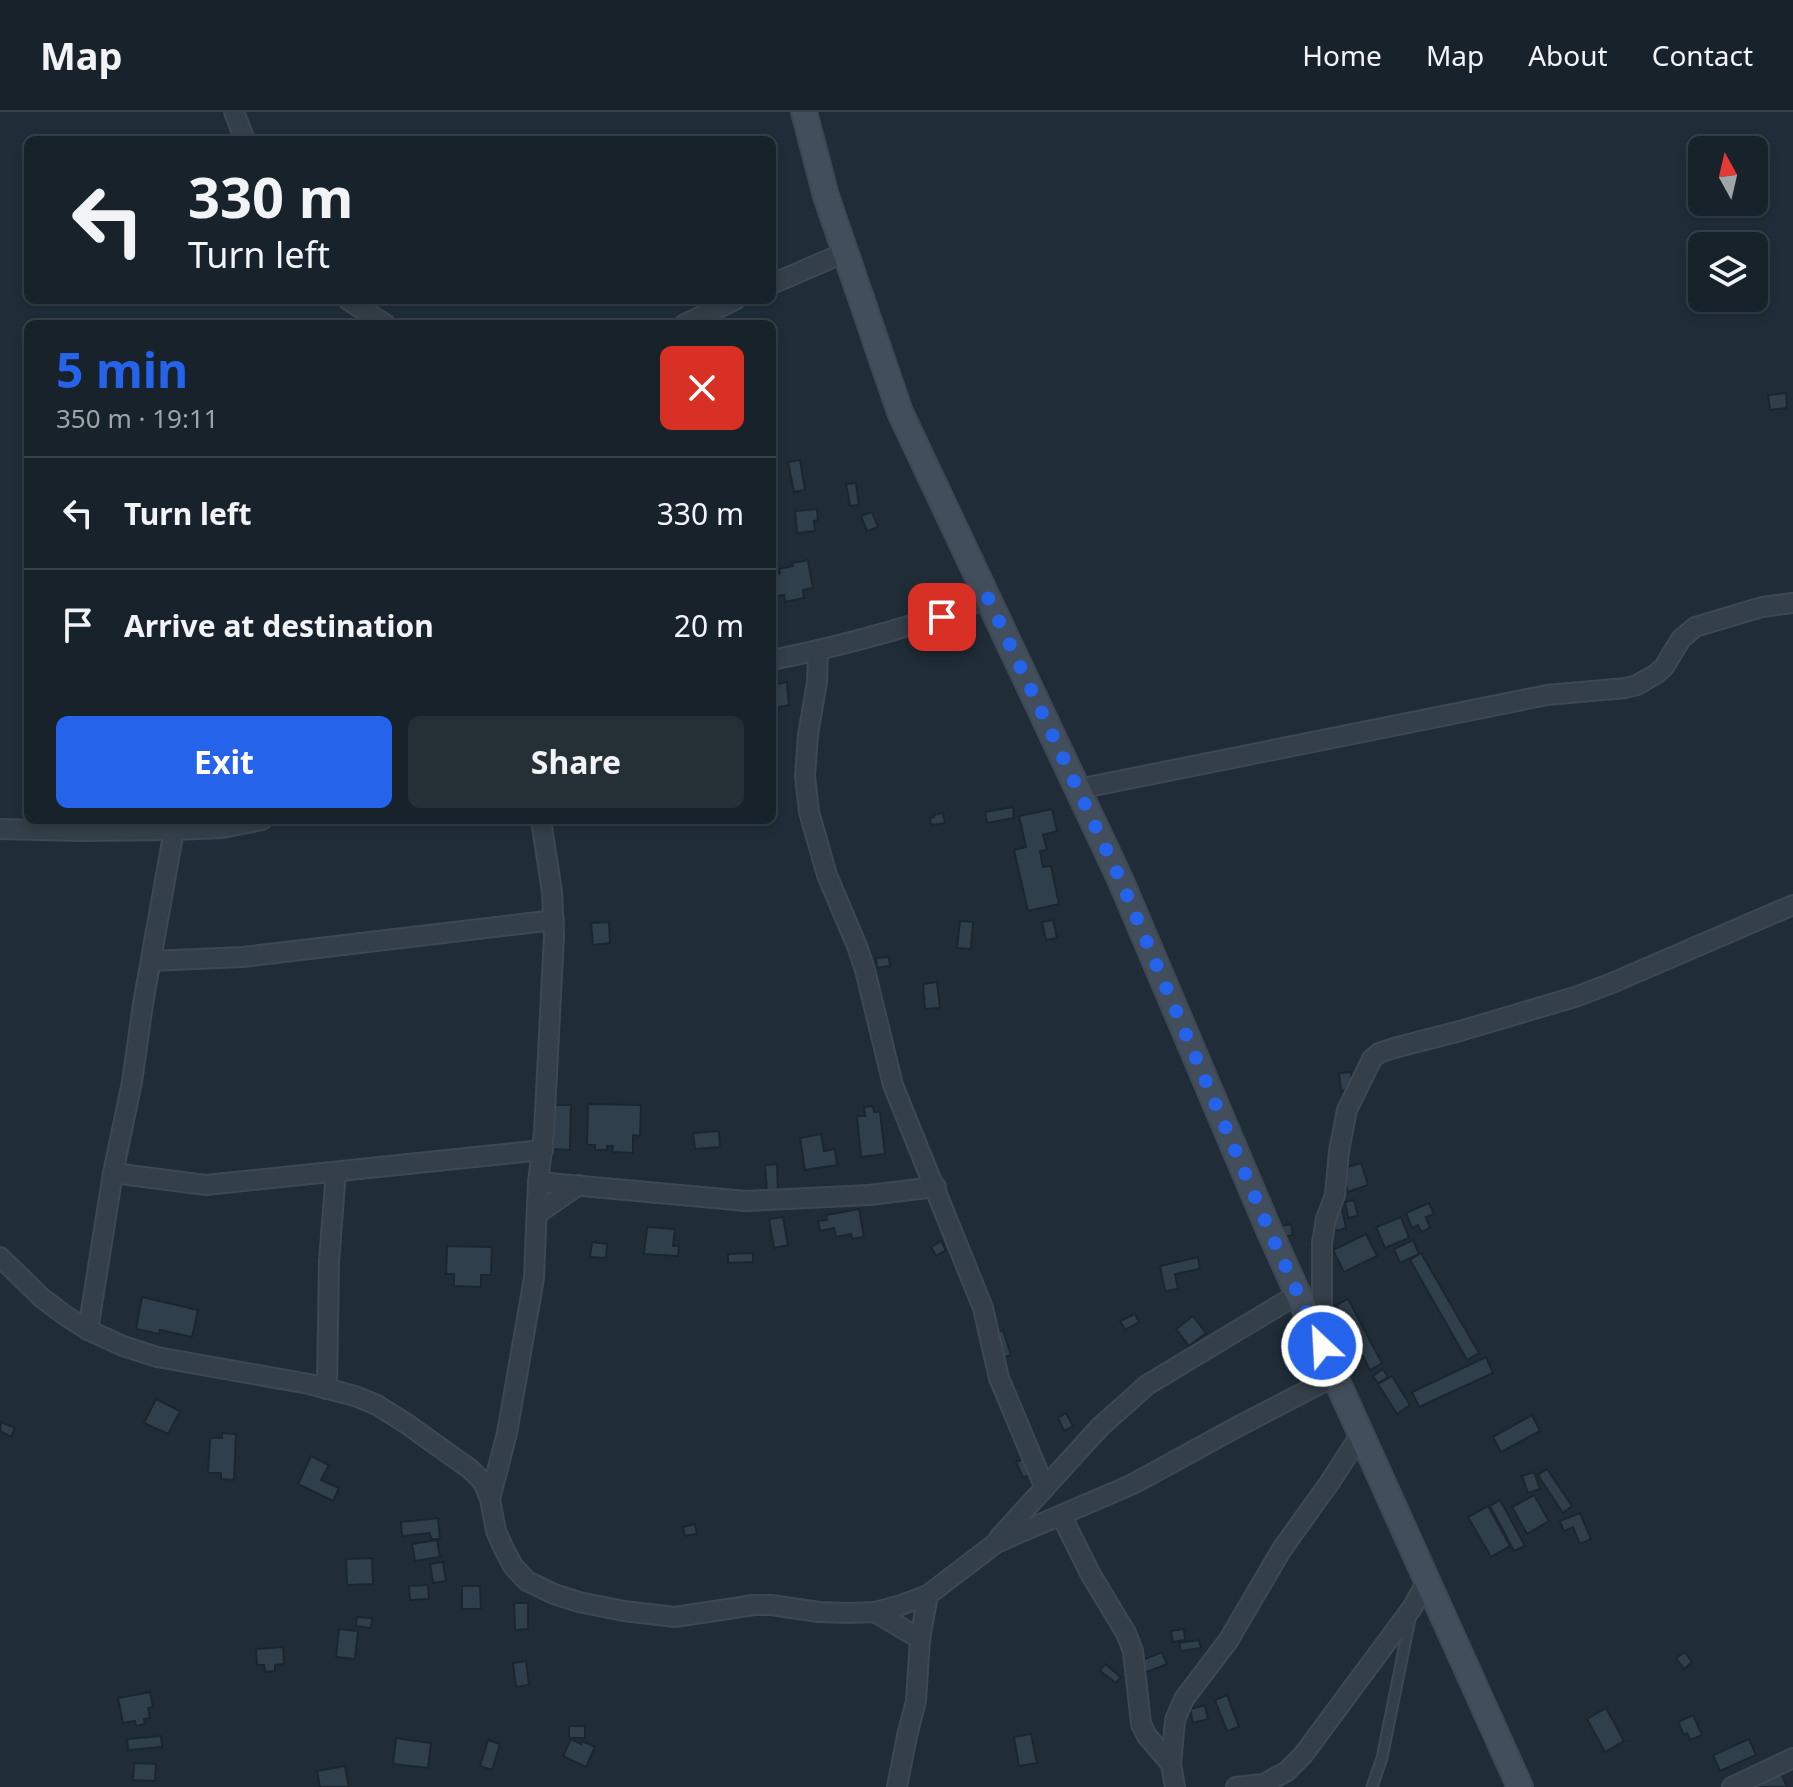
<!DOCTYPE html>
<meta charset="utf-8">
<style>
:root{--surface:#18222a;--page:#252f36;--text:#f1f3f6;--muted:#9fa4a8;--line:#363f47;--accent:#2563eb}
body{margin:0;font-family:"Noto Sans",sans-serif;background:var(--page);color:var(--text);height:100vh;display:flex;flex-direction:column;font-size:30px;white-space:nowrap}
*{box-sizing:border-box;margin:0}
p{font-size:26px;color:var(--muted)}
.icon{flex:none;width:44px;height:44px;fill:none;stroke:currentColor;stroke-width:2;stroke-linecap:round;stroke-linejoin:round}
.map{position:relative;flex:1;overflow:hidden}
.details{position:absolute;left:24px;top:208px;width:752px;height:504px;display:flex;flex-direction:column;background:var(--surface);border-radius:12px;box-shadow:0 4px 12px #0003,0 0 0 2px var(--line)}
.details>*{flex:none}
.banner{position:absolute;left:24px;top:24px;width:752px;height:168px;border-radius:12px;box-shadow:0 4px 12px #0003,0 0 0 2px var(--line);background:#18222a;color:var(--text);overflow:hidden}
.needle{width:52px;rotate:352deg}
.buttons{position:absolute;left:1688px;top:24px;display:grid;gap:16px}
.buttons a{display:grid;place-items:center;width:80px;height:80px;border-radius:12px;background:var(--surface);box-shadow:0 4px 12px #0003,0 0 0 2px var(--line);font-size:40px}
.pin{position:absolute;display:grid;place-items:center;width:68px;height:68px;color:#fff;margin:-34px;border-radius:16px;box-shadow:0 4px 12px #0006}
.me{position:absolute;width:88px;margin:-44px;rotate:335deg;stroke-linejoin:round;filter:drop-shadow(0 0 6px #0008)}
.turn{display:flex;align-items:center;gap:28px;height:168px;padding:0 32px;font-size:36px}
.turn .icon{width:104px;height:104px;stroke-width:2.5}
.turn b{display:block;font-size:56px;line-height:68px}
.round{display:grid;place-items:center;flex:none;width:84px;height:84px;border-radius:12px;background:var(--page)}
.head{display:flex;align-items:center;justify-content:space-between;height:136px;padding:0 32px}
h1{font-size:48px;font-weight:700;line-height:60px;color:var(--accent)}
.cta{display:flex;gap:16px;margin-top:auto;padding:16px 32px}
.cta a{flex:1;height:92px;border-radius:12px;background:var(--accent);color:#fff;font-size:32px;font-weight:700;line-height:92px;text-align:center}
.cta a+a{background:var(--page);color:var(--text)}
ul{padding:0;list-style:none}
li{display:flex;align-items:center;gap:24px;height:112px;padding:0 32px;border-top:2px solid var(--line)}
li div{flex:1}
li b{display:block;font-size:30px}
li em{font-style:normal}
header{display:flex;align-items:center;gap:48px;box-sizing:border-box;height:112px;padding:0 40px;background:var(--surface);border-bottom:2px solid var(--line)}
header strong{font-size:38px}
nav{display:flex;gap:44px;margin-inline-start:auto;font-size:28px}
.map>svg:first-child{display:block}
</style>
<header>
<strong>Map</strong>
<nav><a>Home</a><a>Map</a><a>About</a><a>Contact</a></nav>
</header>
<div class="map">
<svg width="1793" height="1675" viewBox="0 0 1793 1675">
<rect width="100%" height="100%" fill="#202d38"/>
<!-- building -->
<g fill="#2f3f4c" stroke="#1b262f" stroke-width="2">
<polygon points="1786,281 1787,296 1770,298 1768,283"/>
<polygon points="800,348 805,378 794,380 788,350"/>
<polygon points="856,371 859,393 850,394 846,372"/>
<polygon points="817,397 818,408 814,409 815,419 797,421 795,399"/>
<polygon points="872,400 878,415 867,419 861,404"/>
<polygon points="808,448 813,476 803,478 804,486 785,490 784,483 774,485 772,463 780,461 779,457 793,454 792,451"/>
<polygon points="787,570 789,593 779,595 779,599 772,600 772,573"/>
<polygon points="1013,695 1014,706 987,711 985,700"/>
<polygon points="1052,697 1057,719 1043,723 1047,738 1040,739 1043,755 1051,754 1059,792 1028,799 1014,738 1026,735 1019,704"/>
<polygon points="943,701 945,711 931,713 930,706 934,705 933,703"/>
<polygon points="1053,808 1057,826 1046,828 1042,810"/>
<polygon points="960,809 973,810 971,837 957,836"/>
<polygon points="609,810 610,831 593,833 591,811"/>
<polygon points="889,845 890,854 877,856 876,846"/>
<polygon points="937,870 940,896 925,897 923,872"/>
<polygon points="1351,960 1353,977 1341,979 1339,961"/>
<polygon points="588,992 641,993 640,1024 633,1023 633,1041 612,1040 613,1034 607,1034 607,1038 595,1038 595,1033 587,1033"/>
<polygon points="547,993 571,993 570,1038 547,1037"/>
<polygon points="873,994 874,1000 880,1000 885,1042 861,1045 857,1004 865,1004 864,995"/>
<polygon points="719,1019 720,1035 695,1037 693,1021"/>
<polygon points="821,1022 824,1039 835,1037 837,1053 805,1058 800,1026"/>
<polygon points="1361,1051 1368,1073 1348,1080 1341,1057"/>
<polygon points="777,1052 778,1079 767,1080 765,1053"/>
<polygon points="1354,1088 1358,1104 1348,1106 1345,1090"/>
<polygon points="1429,1091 1434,1102 1426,1105 1430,1116 1421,1120 1418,1113 1412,1116 1406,1101"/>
<polygon points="859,1097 864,1125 852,1127 851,1122 836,1125 834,1116 820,1119 818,1109 827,1108 826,1103"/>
<polygon points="1342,1097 1346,1116 1336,1119 1332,1099"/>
<polygon points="783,1105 788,1133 774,1136 769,1107"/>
<polygon points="1401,1105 1409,1126 1385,1136 1376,1115"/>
<polygon points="1291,1112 1293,1123 1283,1125 1281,1114"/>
<polygon points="647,1115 675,1117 673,1134 679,1134 678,1144 644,1142"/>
<polygon points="1366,1122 1377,1144 1344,1160 1333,1138"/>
<polygon points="1413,1128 1419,1142 1400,1151 1394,1137"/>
<polygon points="941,1129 946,1138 936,1144 931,1135"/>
<polygon points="592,1130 607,1132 606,1146 590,1145"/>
<polygon points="447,1134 492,1135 491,1163 481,1163 481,1175 454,1174 454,1162 446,1162"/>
<polygon points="753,1141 753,1150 728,1151 728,1142"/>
<polygon points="1421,1141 1479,1241 1467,1248 1410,1148"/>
<polygon points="1198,1145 1200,1157 1175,1162 1178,1177 1165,1179 1160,1154"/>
<polygon points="142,1185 198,1198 192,1225 160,1218 159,1222 136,1217"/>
<polygon points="1348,1187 1382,1251 1370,1258 1336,1193"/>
<polygon points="1135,1202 1139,1210 1125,1218 1120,1209"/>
<polygon points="1193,1204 1206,1221 1189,1234 1176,1217"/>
<polygon points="1003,1218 1011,1243 1001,1246 994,1221"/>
<polygon points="1486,1245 1493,1261 1419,1295 1412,1280"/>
<polygon points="1383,1257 1388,1265 1378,1271 1373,1264"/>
<polygon points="1392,1264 1410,1293 1397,1302 1378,1272"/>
<polygon points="156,1287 180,1299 168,1322 144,1311"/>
<polygon points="1066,1301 1073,1314 1064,1319 1058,1306"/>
<polygon points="1532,1303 1540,1319 1501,1340 1493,1325"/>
<polygon points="1,1310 15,1316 11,1325 0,1319"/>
<polygon points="222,1321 236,1322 234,1368 221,1367 221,1361 208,1361 210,1326 222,1326"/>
<polygon points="311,1344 329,1353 321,1368 339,1376 333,1389 298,1372"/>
<polygon points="1027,1345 1035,1361 1023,1366 1016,1350"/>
<polygon points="1547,1357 1572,1394 1563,1401 1538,1363"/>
<polygon points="1534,1360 1540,1377 1528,1381 1522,1364"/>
<polygon points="1534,1383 1549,1409 1527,1422 1512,1395"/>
<polygon points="1500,1388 1525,1434 1514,1439 1490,1394"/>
<polygon points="1488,1394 1510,1434 1491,1445 1468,1405"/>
<polygon points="1580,1401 1591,1427 1580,1432 1573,1415 1564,1419 1560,1409"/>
<polygon points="438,1406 440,1427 431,1427 430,1421 402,1424 401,1410"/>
<polygon points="695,1412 697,1422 685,1424 683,1415"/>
<polygon points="437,1428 440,1445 415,1449 412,1432"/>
<polygon points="372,1446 373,1472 347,1473 346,1447"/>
<polygon points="443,1450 446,1469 433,1471 430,1452"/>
<polygon points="428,1473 429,1487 410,1488 409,1474"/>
<polygon points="462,1474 480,1474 481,1497 462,1497"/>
<polygon points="514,1491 528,1491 528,1517 515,1518"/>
<polygon points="357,1505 372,1506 371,1516 356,1514"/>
<polygon points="339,1517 358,1519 355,1547 336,1545"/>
<polygon points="1184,1517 1185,1528 1173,1530 1171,1519"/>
<polygon points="1199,1528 1201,1536 1181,1539 1179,1531"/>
<polygon points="283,1535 284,1552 275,1553 275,1559 265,1560 264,1553 257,1553 256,1537"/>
<polygon points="1162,1540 1167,1552 1142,1562 1137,1550"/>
<polygon points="1685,1540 1692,1550 1684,1557 1676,1546"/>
<polygon points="526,1549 529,1573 516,1575 513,1551"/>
<polygon points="1105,1552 1121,1565 1116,1571 1100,1559"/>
<polygon points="150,1580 153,1595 148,1596 150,1606 144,1607 145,1612 136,1614 135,1609 123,1611 118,1586"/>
<polygon points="1227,1583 1239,1615 1227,1619 1215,1588"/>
<polygon points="1205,1593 1208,1607 1193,1611 1190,1597"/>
<polygon points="1606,1596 1624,1629 1605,1640 1587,1607"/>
<polygon points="1693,1603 1702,1623 1690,1628 1687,1621 1684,1623 1678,1610"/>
<rect x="569" y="1614" width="16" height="12"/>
<polygon points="1031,1622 1037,1651 1019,1654 1014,1625"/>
<polygon points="161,1624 162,1635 128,1638 127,1627"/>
<polygon points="396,1626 431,1631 428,1656 393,1652"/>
<polygon points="571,1627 581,1632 582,1629 595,1635 586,1655 563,1644"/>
<polygon points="1749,1627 1756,1643 1720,1659 1713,1643"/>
<polygon points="488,1628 500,1632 492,1658 480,1654"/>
<polygon points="134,1651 156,1652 155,1669 133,1668"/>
<polygon points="345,1654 349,1675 320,1675 317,1659"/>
<polygon points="1781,1661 1787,1675 1748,1675"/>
</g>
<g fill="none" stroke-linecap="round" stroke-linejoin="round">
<defs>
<polyline id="lane" points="1372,1675 1382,1646 1410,1507"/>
<g id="street">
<polyline points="234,0 245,28"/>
<polyline points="772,172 844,141"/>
<polyline points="348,188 385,212"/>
<polyline points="685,212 735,188"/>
<polyline points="818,539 817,570 808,623 805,664 809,700 827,763 857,834 865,858 893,973 983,1196 999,1266 1045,1376"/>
<path d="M772,548C846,533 918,514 988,486"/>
<polyline points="1078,677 1547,583 1626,576 1637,573 1656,562 1664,555 1681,527 1695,515 1762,495 1793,491"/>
<polyline points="0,717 81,719 174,718 222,716 262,708"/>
<polyline points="151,849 243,845 554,808"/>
<polyline points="113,1061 206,1073 543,1038"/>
<polyline points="538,1070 746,1089 869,1083 936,1075"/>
<polyline points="537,1102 579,1073"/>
<polyline points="0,1145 42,1186 66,1204 88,1218 123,1234 157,1245 309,1272 355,1284 377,1293 407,1312 470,1357 483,1370 490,1387 496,1419 504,1437 513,1454 527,1469 554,1482 579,1490 624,1499 675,1505 754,1493 771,1493 819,1500 848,1501 875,1500 901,1493 928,1483 996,1431 1133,1372 1237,1315 1335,1264"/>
<polyline points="88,1218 113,1061 132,970 143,892 174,718"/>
<polyline points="1322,1232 1322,1131 1326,1107 1335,1083 1339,1039 1347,998 1372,947 1379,941 1394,936 1460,919 1575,885 1612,871 1793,793"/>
<polyline points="327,1277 329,1149 336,1060"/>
<polyline points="490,1387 507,1321 534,1166 538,1070 544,1020 554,824 552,780 541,708"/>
<polyline points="1061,1403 1091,1463 1126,1521 1133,1539 1141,1612 1147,1624 1171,1652"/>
<polyline points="999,1426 1100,1315 1147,1273 1298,1182"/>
<polyline points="875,1500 920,1527"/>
<polyline points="897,1675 907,1624 916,1589 920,1527 928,1483"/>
<polyline points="1175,1675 1171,1652 1175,1608 1184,1587 1228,1529 1282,1437 1330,1370 1361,1322"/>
<polyline points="1236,1675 1264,1672 1287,1659 1303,1643 1412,1496 1427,1469"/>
<polyline points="1732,1675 1793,1646"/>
</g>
<polyline id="secondary" points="804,0 826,84 900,300 1120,767 1269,1118 1520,1675"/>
</defs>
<!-- lane casing -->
<use href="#lane" stroke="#3d4852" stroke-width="13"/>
<!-- street casing -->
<use href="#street" stroke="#3d4852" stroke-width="22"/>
<!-- secondary casing -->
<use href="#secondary" stroke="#3d4852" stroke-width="28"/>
<!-- lane -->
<use href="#lane" stroke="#343f49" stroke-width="9"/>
<!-- street -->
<use href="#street" stroke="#343f49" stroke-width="18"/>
<!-- secondary -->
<use href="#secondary" stroke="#424e5c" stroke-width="24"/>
</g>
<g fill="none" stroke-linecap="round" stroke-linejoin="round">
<!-- route -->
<polyline stroke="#2563eb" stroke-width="14" stroke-dasharray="0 25.2" points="942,505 988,486 1120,767 1269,1118 1322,1234"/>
</g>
</svg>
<div class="buttons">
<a><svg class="needle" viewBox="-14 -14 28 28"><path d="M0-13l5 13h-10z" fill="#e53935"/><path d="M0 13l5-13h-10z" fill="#9fa4a8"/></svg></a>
<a><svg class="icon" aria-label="layers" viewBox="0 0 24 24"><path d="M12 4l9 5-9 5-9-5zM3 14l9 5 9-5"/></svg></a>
</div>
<div class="pin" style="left:942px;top:505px;background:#d93025"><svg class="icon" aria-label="arrive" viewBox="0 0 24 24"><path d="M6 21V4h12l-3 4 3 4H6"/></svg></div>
<svg class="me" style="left:1322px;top:1234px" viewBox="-20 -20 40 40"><circle r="17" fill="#2563eb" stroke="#fff" stroke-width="3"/><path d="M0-11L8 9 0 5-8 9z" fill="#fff"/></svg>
<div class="banner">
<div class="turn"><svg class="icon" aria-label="left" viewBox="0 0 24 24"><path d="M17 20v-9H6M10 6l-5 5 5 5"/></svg><div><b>330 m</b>Turn left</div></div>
</div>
<section class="details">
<div class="head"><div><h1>5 min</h1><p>350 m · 19:11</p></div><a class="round" style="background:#d93025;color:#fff"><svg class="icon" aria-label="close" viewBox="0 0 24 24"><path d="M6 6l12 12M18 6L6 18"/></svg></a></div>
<ul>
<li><svg class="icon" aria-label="left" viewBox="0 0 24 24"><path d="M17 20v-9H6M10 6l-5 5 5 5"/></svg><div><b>Turn left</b></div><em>330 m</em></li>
<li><svg class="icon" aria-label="arrive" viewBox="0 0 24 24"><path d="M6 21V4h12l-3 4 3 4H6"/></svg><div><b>Arrive at destination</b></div><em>20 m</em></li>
</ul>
<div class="cta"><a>Exit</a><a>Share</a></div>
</section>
</div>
